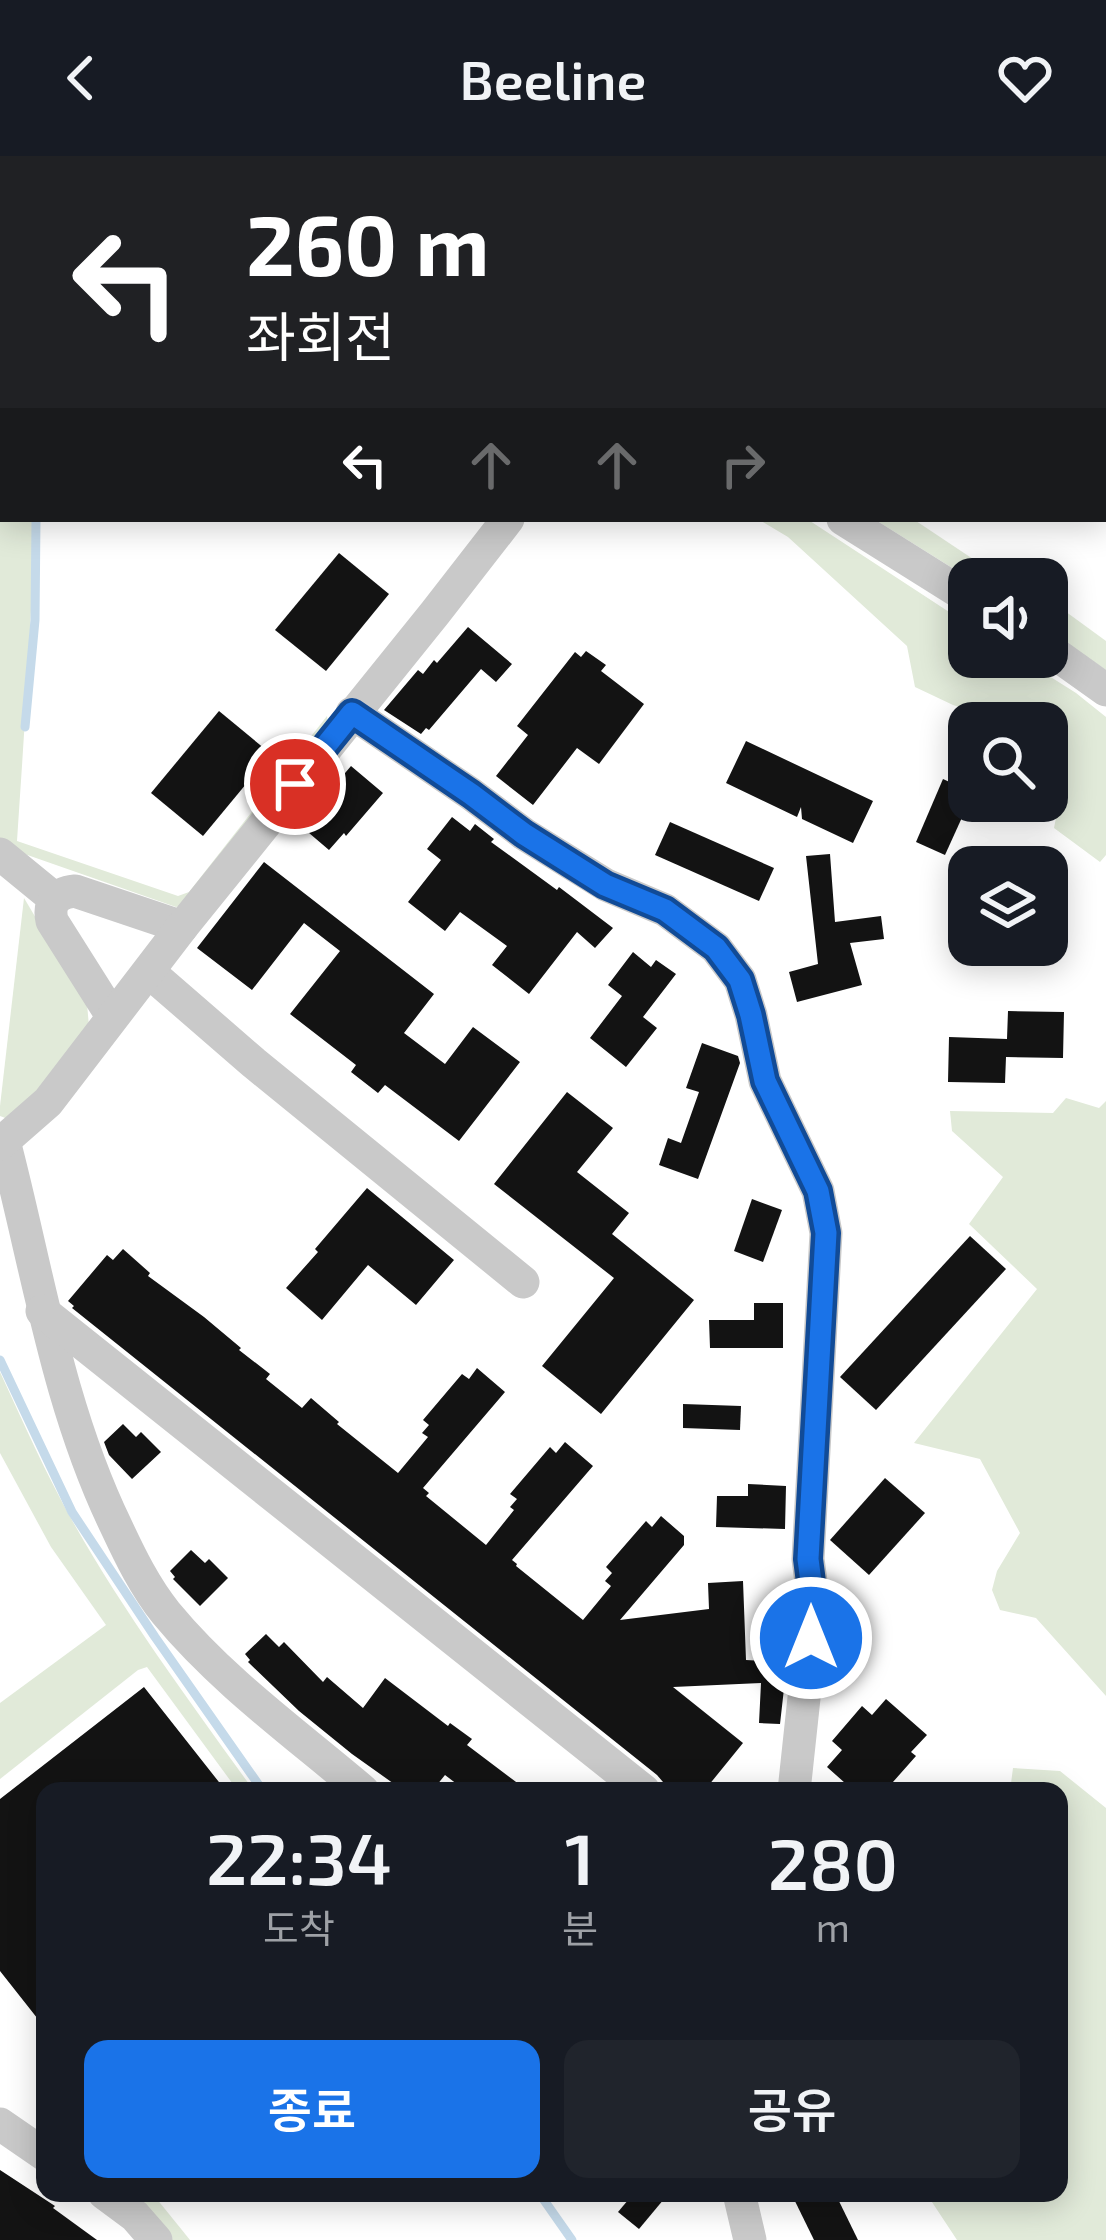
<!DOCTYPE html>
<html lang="ko">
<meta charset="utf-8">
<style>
:root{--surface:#171b24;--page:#20242c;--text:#f1f3f6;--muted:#9ea1a6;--accent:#1a73e8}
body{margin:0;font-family:"Exo 2","Noto Sans KR",sans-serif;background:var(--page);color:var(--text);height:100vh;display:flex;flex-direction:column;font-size:45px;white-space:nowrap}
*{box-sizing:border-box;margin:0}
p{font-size:39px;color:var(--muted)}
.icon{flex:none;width:66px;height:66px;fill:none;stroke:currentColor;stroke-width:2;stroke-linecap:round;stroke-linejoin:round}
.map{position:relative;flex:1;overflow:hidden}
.drawer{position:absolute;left:36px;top:1626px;width:1032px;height:420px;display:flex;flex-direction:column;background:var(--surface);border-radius:24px;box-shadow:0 6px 30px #0003}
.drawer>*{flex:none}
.guide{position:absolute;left:0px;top:0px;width:1107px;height:366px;box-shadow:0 6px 30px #0003;background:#202124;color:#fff;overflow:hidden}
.tools{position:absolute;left:948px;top:402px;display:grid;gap:24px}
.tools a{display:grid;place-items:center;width:120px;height:120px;border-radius:24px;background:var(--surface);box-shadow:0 6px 30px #0003;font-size:60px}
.pin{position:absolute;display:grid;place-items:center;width:102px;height:102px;color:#fff;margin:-51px;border:6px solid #fff;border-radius:50%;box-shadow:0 3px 12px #0007}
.me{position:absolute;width:132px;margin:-66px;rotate:0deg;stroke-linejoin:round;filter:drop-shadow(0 0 9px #0008)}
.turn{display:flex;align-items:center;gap:42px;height:252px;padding:0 48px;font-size:54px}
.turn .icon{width:156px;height:156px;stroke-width:2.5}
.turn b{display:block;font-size:84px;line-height:102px}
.lanes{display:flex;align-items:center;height:114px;padding:0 48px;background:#0003;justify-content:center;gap:60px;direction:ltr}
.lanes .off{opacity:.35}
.eta{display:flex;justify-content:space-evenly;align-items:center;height:204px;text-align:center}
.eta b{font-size:72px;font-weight:600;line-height:84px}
.button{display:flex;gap:24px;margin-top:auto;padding:24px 48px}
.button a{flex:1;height:138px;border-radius:24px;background:var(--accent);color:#fff;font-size:48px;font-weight:600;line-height:138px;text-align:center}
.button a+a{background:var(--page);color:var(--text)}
header{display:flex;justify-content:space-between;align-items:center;height:156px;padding:0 48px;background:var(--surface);font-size:54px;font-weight:600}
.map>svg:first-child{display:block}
</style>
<header><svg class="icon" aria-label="back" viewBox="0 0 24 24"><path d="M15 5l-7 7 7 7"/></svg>Beeline<svg class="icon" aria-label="heart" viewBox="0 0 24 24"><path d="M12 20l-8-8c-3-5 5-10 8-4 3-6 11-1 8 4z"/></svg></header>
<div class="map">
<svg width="1106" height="2084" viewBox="0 0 1106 2084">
<rect width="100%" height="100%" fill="#fff"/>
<!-- green -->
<g fill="#e1ead9">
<path d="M3,272V363H34C32,471 24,578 17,685L178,740L189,736L327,560L329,574L188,748L176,751L16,695L0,682V357Z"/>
<polygon points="758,363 807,363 969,469 969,501 1019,501 1076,537 1106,561 1106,699 1100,706 1054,672 1063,626 1047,618 1047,567 1010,567 953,549 915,531 907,490 788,381"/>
<polygon points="874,363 913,363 1003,423 970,423"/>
<polygon points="1047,442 1106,485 1106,514 1047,474"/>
<polygon points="24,742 87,848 89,870 48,934 8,963 0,960 0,950"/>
<polygon points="1066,942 1099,952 1106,945 1106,1540 1036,1462 1000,1454 992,1434 997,1415 1020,1377 980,1303 914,1287 1037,1133 969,1068 1003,1021 952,975 950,955 1053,957"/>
<path d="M0,1216C23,1266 46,1318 73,1366C126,1460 191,1547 254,1635H238L147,1511L138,1514L0,1623V1547L106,1469L51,1391L0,1297Z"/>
<polygon points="1013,1612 1060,1615 1106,1652 1106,2084 957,2084 926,2037 1059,2037 1059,1635 1010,1635"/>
<polygon points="136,2037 152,2037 190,2084 164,2084 133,2042"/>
</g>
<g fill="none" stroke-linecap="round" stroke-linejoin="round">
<!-- stream -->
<g stroke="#c5daea" stroke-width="9">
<polyline points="419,3 421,0"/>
<polyline points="25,571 35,464 36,363"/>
<polyline points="0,1204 72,1356 155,1481 263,1635"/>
<polyline points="539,2037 572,2084"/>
</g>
</g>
<!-- building -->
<g fill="#131313">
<polygon points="339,397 389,438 326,515 275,474"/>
<polygon points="468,471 512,508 496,526 481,513 429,574 426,572 421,578 384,554 418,514 423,518 434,504 437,507"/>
<polygon points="586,495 606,509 601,515 644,548 599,608 577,592 533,649 496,620 528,579 517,570 575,496 581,501"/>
<polygon points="219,555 271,598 203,680 151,637"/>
<polygon points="746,585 873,645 853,687 802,663 801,651 797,661 726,627"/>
<polygon points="351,610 383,637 346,680 344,677 329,694 302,671 305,667 299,662 335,619 340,623"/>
<polygon points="943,623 969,635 969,646 945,699 916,686"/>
<polygon points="452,661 470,675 475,668 494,683 491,686 557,734 559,731 613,772 595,792 577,776 529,838 492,809 507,790 460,756 445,775 408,746 441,704 427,693"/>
<polygon points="670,666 774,712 759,745 655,699"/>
<polygon points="830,698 835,766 881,760 884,783 850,787 862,829 797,846 789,816 818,808 806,700"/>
<polygon points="264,706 434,838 404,877 445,908 473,871 520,906 459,985 385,929 378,937 351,916 356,909 290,858 340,795 304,767 252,834 197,792"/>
<polygon points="633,796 651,811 656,804 676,818 643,861 657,872 626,911 590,882 622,840 608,829"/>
<polygon points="1008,855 1064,856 1063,902 1006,901 1005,927 948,926 949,881 1007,883"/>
<polygon points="702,887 738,900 740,907 698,1023 659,1009 668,982 681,987 699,936 686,932"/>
<polygon points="567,936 613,972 577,1016 629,1057 612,1078 694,1144 601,1258 542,1210 614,1122 494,1028"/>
<polygon points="367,1032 454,1104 416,1149 368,1109 322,1164 286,1132 318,1096 315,1093"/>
<polygon points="752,1043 782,1054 763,1106 734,1095"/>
<polygon points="970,1080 1006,1113 876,1254 840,1221"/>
<polygon points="123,1093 150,1117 148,1120 204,1161 241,1192 239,1194 270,1218 266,1223 302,1252 311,1242 339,1266 337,1268 398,1317 428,1281 422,1277 429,1269 423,1264 462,1218 469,1223 477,1212 505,1236 423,1332 429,1337 426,1340 486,1389 514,1354 510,1351 517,1343 510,1338 550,1291 556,1297 565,1286 593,1310 512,1404 517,1408 516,1410 583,1464 611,1430 605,1425 612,1417 606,1411 646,1365 652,1371 661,1360 684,1380 684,1389 620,1464 709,1453 708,1427 743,1425 746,1504 787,1506 780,1568 759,1567 761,1527 673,1531 743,1587 704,1635 665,1635 663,1626 657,1619 72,1152 74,1150 68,1145 107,1099 113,1104"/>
<polygon points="754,1147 783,1147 783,1192 710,1192 709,1164 754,1164"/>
<polygon points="683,1248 741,1250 740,1274 683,1272"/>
<polygon points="123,1268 136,1281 141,1276 161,1296 132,1323 109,1299 104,1286"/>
<polygon points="885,1322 925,1357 869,1419 830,1384"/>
<polygon points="748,1328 786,1330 785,1373 716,1371 717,1340 748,1340"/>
<polygon points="191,1394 205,1407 209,1403 228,1422 200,1450 173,1423 175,1421 170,1415"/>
<polygon points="266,1478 279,1491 284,1486 323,1526 327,1521 363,1552 385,1522 448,1570 450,1567 472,1583 467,1589 528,1635 466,1635 445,1619 432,1635 404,1635 352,1598 299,1555 248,1506 250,1504 245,1498"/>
<polygon points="144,1531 226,1635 45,1635 45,1872 0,1815 0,1643"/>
<polygon points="886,1543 927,1579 911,1596 916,1600 885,1635 854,1635 827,1611 842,1594 832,1585 862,1550 872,1559"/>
<polygon points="0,2014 55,2050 53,2052 97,2084 0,2084"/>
<polygon points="634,2037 669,2037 639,2073 618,2056"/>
<polygon points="791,2037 835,2037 858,2084 814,2084"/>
</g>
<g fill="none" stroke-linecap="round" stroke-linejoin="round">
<!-- minor -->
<g stroke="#c9c9c9" stroke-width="33">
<polyline points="312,0 315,3"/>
<polyline points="843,363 969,442"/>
<polyline points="1047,492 1106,534"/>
<polyline points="352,557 471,638 524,678 606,729 665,754 716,792 740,824 751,859 765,925 818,1035 826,1077 808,1403 814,1449 794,1635"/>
<polyline points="0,698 55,743"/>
<polyline points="149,816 254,907 523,1126"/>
<path d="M112,860L52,765C48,747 56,737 75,735L182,771"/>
<path d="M4,985C38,1115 57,1248 116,1370C130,1400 145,1431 166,1457C222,1525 296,1578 363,1635"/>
<polyline points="0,988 48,946 182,771 435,457 508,363"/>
<polyline points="42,1155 644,1635"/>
<polyline points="0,1968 45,1999"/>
<polyline points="104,2037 135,2060 156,2084"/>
<polyline points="739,2037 750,2084"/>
</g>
</g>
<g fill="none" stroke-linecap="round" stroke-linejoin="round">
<defs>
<polyline id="route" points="295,628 352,557 471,638 524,678 605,729 665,754 716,792 740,824 751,859 765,925 818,1035 826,1077 808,1403 814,1449 811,1482"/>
</defs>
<!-- route casing -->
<use href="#route" stroke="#114b97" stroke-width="30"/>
<!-- route -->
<use href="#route" stroke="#1a73e8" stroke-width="21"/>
</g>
</svg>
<div class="tools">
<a><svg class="icon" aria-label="sound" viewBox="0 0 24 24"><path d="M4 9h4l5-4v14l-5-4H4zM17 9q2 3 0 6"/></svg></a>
<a><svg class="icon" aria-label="search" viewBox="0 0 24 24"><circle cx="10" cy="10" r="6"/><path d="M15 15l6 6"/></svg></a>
<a><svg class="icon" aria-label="layers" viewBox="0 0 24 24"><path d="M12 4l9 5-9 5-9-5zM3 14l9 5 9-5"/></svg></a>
</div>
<div class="pin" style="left:295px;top:628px;background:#d93025"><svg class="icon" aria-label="arrive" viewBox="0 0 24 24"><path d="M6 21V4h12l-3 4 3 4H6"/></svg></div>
<svg class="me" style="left:811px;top:1482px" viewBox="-20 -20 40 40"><circle r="17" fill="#1a73e8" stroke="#fff" stroke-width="3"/><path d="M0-11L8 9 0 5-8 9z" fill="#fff"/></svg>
<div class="guide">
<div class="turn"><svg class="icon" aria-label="left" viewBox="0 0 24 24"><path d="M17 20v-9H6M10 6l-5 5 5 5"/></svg><div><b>260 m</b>좌회전</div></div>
<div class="lanes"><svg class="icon" aria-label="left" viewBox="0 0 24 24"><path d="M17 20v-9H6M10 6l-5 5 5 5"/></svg><svg class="icon off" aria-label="ahead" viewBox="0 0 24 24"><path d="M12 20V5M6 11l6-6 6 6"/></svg><svg class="icon off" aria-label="ahead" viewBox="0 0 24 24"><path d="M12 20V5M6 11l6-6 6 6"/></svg><svg class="icon off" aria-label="right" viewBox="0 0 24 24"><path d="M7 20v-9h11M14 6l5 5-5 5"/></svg></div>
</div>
<section class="drawer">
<div class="eta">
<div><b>22:34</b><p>도착</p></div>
<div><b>1</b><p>분</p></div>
<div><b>280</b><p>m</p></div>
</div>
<div class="button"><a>종료</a><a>공유</a></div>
</section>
</div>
